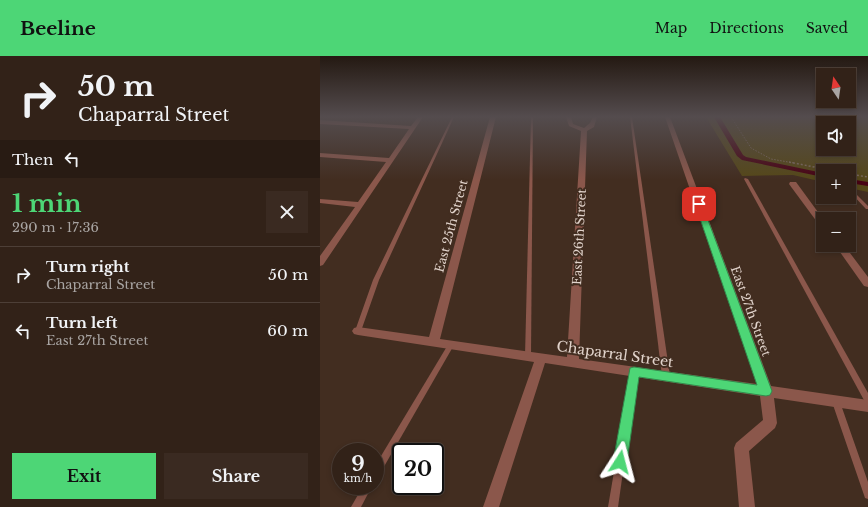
<!DOCTYPE html>
<meta charset="utf-8">
<style>
:root{--surface:#322218;--page:#3a2a21;--text:#f1f3f6;--muted:#a8a4a2;--line:#4d3f37;--accent:#4dd676}
body{margin:0;font-family:"Libre Baskerville",serif;background:var(--page);color:var(--text);height:100vh;display:flex;flex-direction:column;font-size:15px;white-space:nowrap}
*{box-sizing:border-box;margin:0}
p{font-size:13px;color:var(--muted)}
.icon{flex:none;width:22px;height:22px;fill:none;stroke:currentColor;stroke-width:2;stroke-linecap:round;stroke-linejoin:round}
.map{position:relative;flex:1;overflow:hidden}
.panel{display:flex;flex-direction:column;background:var(--surface);width:320px}
.panel>*{flex:none}
.banner{background:#322218;color:var(--text);overflow:hidden}
.needle{width:26px;rotate:347deg}
.fabs{position:absolute;left:496px;top:12px;display:grid;gap:8px}
.fabs a{display:grid;place-items:center;width:40px;height:40px;border-radius:0px;background:var(--surface);box-shadow:0 2px 6px #0003,0 0 0 1px var(--line);font-size:20px}
.speed{position:absolute;left:12px;top:387px;display:flex;gap:8px;font-size:20px;font-weight:700;text-align:center}
.speed>*{display:grid;place-content:center;width:52px;height:52px;border-radius:50%;background:var(--surface);box-shadow:0 2px 6px #0003,0 0 0 1px var(--line);line-height:1}
.speed small{font-size:10px;font-weight:400}
.speed .limit{border:2px solid #111;border-radius:6px;background:#fff;color:#111}
.pin{position:absolute;display:grid;place-items:center;width:34px;height:34px;color:#fff;margin:-17px;border-radius:8px;box-shadow:0 2px 6px #0006}
.me{position:absolute;width:44px;margin:-22px;rotate:9deg;stroke-linejoin:round;filter:drop-shadow(0 0 3px #0008)}
.turn{display:flex;align-items:center;gap:14px;height:84px;padding:0 12px;font-size:18px}
.turn .icon{width:52px;height:52px;stroke-width:2.5}
.turn b{display:block;font-size:28px;line-height:34px}
.then{display:flex;align-items:center;height:38px;padding:0 12px;background:#0003;gap:8px;font-size:15px}
.round{display:grid;place-items:center;flex:none;width:42px;height:42px;border-radius:0px;background:var(--page)}
.head{display:flex;align-items:center;justify-content:space-between;height:68px;padding:0 12px}
h1{font-size:24px;font-weight:700;line-height:30px;color:var(--accent)}
.action{display:flex;gap:8px;margin-top:auto;padding:8px 12px}
.action a{flex:1;height:46px;border-radius:0px;background:var(--accent);color:#111;font-size:16px;font-weight:700;line-height:46px;text-align:center}
.action a+a{background:var(--page);color:var(--text)}
ul{padding:0;list-style:none}
li{display:flex;align-items:center;gap:12px;height:56px;padding:0 12px;border-top:1px solid var(--line)}
li div{flex:1}
li b{display:block;font-size:15px}
li em{font-style:normal}
header{display:flex;align-items:center;gap:24px;box-sizing:border-box;height:56px;padding:0 20px;background:var(--accent);color:#111}
header strong{font-size:19px}
nav{display:flex;gap:22px;margin-inline-start:auto;font-size:14px}
main{display:flex;flex:1;min-height:0}
.map>svg:first-child{display:block}
</style>
<header>
<strong>Beeline</strong>
<nav><a>Map</a><a>Directions</a><a>Saved</a></nav>
</header>
<main>
<section class="panel">
<div class="banner">
<div class="turn"><svg class="icon" aria-label="right" viewBox="0 0 24 24"><path d="M7 20v-9h11M14 6l5 5-5 5"/></svg><div><b>50 m</b>Chaparral Street</div></div>
<div class="then">Then<svg class="icon" aria-label="left" viewBox="0 0 24 24"><path d="M17 20v-9H6M10 6l-5 5 5 5"/></svg></div>
</div>
<div class="head"><div><h1>1 min</h1><p>290 m · 17:36</p></div><a class="round"><svg class="icon" aria-label="close" viewBox="0 0 24 24"><path d="M6 6l12 12M18 6L6 18"/></svg></a></div>
<ul>
<li><svg class="icon" aria-label="right" viewBox="0 0 24 24"><path d="M7 20v-9h11M14 6l5 5-5 5"/></svg><div><b>Turn right</b><p>Chaparral Street</p></div><em>50 m</em></li>
<li><svg class="icon" aria-label="left" viewBox="0 0 24 24"><path d="M17 20v-9H6M10 6l-5 5 5 5"/></svg><div><b>Turn left</b><p>East 27th Street</p></div><em>60 m</em></li>
</ul>
<div class="action"><a>Exit</a><a>Share</a></div>
</section>
<div class="map">
<svg width="548" height="451" viewBox="0 0 548 451">
<rect width="100%" height="100%" fill="#422d20"/>
<!-- green -->
<path fill="#554719" fill-rule="evenodd" d="M386,61H545L548,62V136L529,132V115H503V126L473,119L422,120ZM503,67H529V93H503Z"/>
<g fill="none" stroke-linecap="round" stroke-linejoin="round">
<!-- canal -->
<g fill="#480314" fill-rule="evenodd">
<polygon points="394,61 400,61 423,99 426,101 503,117 503,121 422,104 417,100"/>
<polygon points="529,123 548,126 548,130 529,127"/>
</g>
<!-- path-far1 -->
<polyline stroke="#7c695e" stroke-width="1" stroke-dasharray="1.5 1.5" stroke-linecap="butt" points="411,61 431,92 451,103 474,107"/>
<!-- path -->
<g stroke="#7c695e" stroke-width="1.5" stroke-dasharray="2 2" stroke-linecap="butt">
<polyline points="469,106 514,115"/>
<polyline points="529,118 548,121"/>
</g>
<!-- service -->
<g fill="#8b574b" fill-rule="evenodd">
<polygon points="132,61 134,61 59,224 41,275 40,277 36,277 35,275 53,224"/>
<polygon points="211,61 213,61 211,300 210,302 208,303 206,302 205,300"/>
<polygon points="310,61 312,61 350,320 348,322 346,323 344,322 342,320"/>
<polygon points="425,122 428,123 548,337 548,347 545,346 424,123"/>
<polygon points="531,135 533,135 548,150 548,153 546,153 531,137"/>
<polygon points="129,287 133,287 134,289 58,421 55,422 55,410"/>
<polygon points="314,313 316,314 317,316 298,451 288,451 311,316 312,314"/>
<polygon points="516,343 519,344 520,346 548,426 548,443 545,442 544,439 512,346 513,344"/>
<polygon points="43,430 52,430 41,451 31,451"/>
</g>
<!-- minor -->
<g fill="#8b574b" fill-rule="evenodd">
<polygon points="98,61 103,61 3,209 0,210 0,200 35,151 0,147 0,143 38,146 66,106 0,101 0,97 69,102 89,73 0,68 0,64 91,70"/>
<polygon points="170,61 176,61 120,283 247,301 261,75 249,70 246,61 251,61 253,68 264,72 270,67 273,61 277,61 274,71 267,75 259,303 437,328 345,61 350,61 451,330 548,344 548,356 454,342 457,367 455,372 429,395 435,451 419,451 414,392 416,387 443,364 440,340 225,307 179,451 163,451 214,306 38,279 34,278 32,275 34,272 38,271 109,281"/>
<polygon points="470,126 476,126 503,163 503,170 500,170 469,128"/>
<polygon points="515,189 524,189 548,221 548,231 544,230"/>
</g>
</g>
<!-- sky -->
<linearGradient id="sky" x2="0" y2="1"><stop stop-color="#241912"/><stop offset="0.49" stop-color="#544c4e"/><stop offset="1" stop-color="#544c4e" stop-opacity="0"/></linearGradient>
<rect width="548" height="124" fill="url(#sky)"/>
<!-- route -->
<polygon fill="#4dd676" stroke="#328b4d" points="379,145 382,148 452,335 450,339 446,340 319,321 307,406 305,411 300,413 295,411 293,406 310,312 314,311 437,329 375,148"/>
<g text-anchor="middle" dominant-baseline="central" stroke-width="4" stroke-linejoin="round" paint-order="stroke">
<!-- street labels -->
<g font-size="12" fill="#e1d3cb" stroke="#422d20">
<text transform="translate(131 170) rotate(-75)">East 25th Street</text>
<text transform="translate(259 181) rotate(-87)">East 26th Street</text>
<text transform="translate(431 255) rotate(70)">East 27th Street</text>
</g>
<!-- near-street labels -->
<g font-size="14" fill="#e1d3cb" stroke="#422d20">
<text transform="translate(295 298) rotate(8)">Chaparral Street</text>
</g>
</g>
</svg>
<div class="fabs">
<a><svg class="needle" viewBox="-14 -14 28 28"><path d="M0-13l5 13h-10z" fill="#e53935"/><path d="M0 13l5-13h-10z" fill="#a8a4a2"/></svg></a>
<a><svg class="icon" aria-label="sound" viewBox="0 0 24 24"><path d="M4 9h4l5-4v14l-5-4H4zM17 9q2 3 0 6"/></svg></a>
<a>+</a>
<a>−</a>
</div>
<div class="speed"><div>9<small>km/h</small></div><div class="limit">20</div></div>
<div class="pin" style="left:379px;top:148px;background:#d93025"><svg class="icon" aria-label="arrive" viewBox="0 0 24 24"><path d="M6 21V4h12l-3 4 3 4H6"/></svg></div>
<svg class="me" style="left:300px;top:406px" viewBox="-20 -20 40 40"><path d="M0-17L14 15 0 8-14 15z" fill="#4dd676" stroke="#fff" stroke-width="4"/></svg>
</div>
</main>
